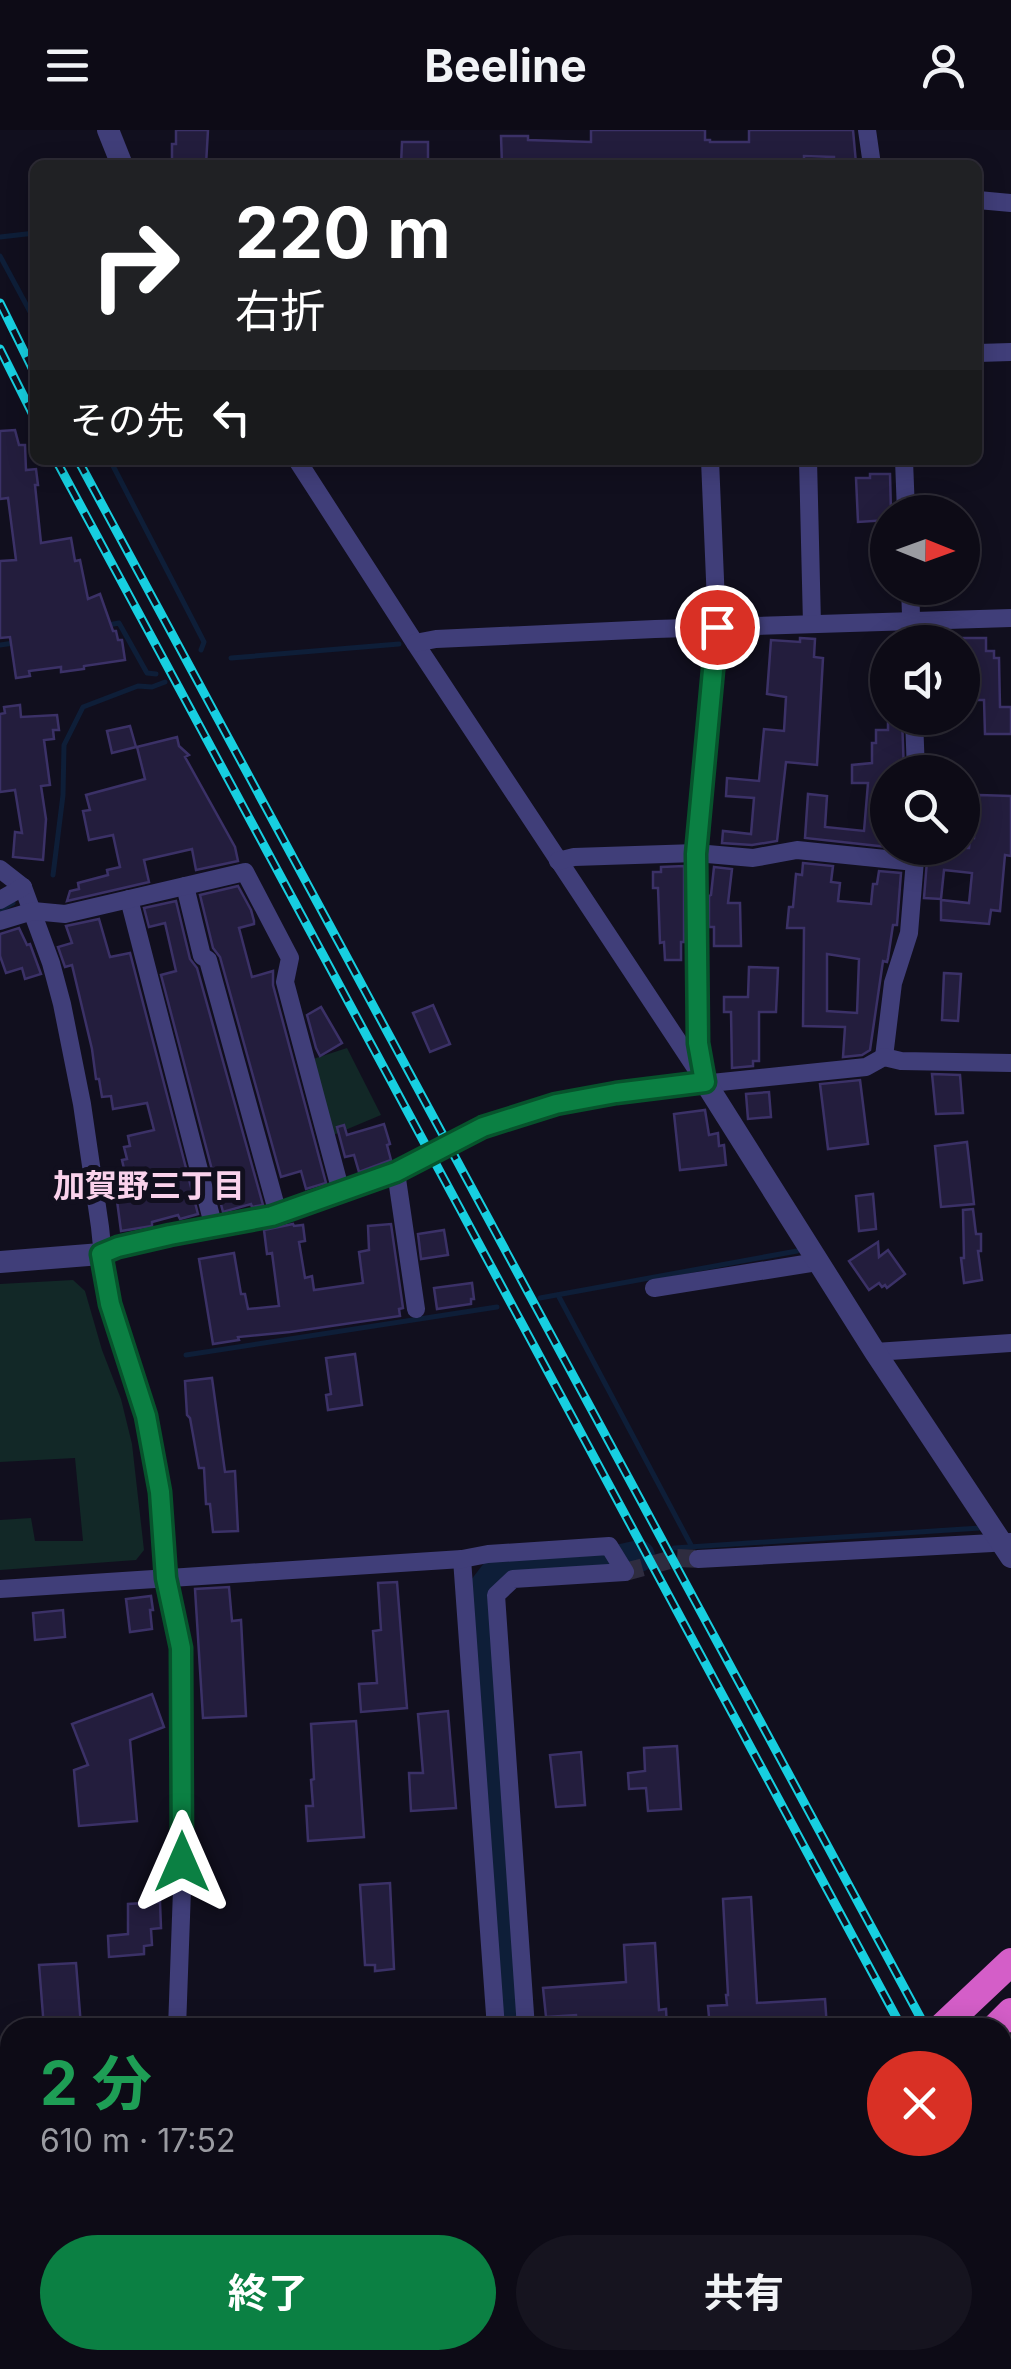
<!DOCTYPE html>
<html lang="ja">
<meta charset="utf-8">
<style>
:root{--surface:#0d0b16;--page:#16141f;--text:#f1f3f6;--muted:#9a9ba1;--line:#2d2b35;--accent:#0b8043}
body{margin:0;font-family:Inter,"Noto Sans JP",sans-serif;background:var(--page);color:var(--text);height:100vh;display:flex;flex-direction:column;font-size:38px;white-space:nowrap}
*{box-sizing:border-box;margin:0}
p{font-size:32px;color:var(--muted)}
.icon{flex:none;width:55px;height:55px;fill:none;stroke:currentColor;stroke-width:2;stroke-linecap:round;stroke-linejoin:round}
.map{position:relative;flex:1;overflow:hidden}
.drawer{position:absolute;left:0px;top:1888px;width:1012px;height:352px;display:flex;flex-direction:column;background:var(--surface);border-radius:30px 30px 0 0;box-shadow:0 5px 25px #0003,0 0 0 2px var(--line)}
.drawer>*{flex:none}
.top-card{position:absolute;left:30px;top:30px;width:952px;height:305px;border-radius:15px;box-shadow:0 5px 25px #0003,0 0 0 2px var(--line);background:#202124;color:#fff;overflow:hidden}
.needle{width:65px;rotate:91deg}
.controls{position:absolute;left:870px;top:365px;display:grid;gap:20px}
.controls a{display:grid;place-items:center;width:110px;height:110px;border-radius:50%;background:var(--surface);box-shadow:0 5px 25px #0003,0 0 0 2px var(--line);font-size:50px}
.pin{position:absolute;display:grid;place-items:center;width:85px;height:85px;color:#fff;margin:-42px;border:5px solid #fff;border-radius:50%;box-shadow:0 2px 10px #0007}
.me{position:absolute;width:110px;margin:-55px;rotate:0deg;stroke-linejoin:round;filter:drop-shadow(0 0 8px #0008)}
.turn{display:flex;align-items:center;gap:35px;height:210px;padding:0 40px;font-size:45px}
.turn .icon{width:130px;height:130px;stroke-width:2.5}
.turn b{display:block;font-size:70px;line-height:85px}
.then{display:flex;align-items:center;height:95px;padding:0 40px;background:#0003;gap:20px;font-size:38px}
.round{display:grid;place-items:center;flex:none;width:105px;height:105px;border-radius:52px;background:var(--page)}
.head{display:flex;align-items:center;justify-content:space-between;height:170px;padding:0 40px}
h1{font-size:60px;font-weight:700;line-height:75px;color:#1e9e55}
.action{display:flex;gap:20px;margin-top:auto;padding:20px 40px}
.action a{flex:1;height:115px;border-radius:60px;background:var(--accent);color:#fff;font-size:40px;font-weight:700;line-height:115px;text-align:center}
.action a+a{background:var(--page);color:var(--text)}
header{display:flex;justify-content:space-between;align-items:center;height:130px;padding:0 40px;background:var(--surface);font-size:45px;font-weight:700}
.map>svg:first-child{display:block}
</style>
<header><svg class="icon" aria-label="menu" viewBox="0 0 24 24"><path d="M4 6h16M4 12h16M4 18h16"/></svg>Beeline<svg class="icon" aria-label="person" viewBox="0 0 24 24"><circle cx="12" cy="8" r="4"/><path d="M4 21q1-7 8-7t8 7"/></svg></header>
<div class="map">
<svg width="1011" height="2239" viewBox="0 0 1011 2239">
<rect width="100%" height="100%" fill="#110f1e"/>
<!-- green -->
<g fill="#122827">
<polygon points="347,918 381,985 331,1006 310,930"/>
<polygon points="73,1150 85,1161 102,1220 121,1269 132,1314 144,1420 136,1430 0,1440 0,1390 31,1388 35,1411 83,1411 75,1328 0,1332 0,1154"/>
</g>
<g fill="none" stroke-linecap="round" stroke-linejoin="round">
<!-- stream -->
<g stroke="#0e1e38" stroke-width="5">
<polyline points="0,107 35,103"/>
<polyline points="0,126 35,191"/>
<polyline points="110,330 204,512 201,520"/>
<polyline points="108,495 119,493 147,543 156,544"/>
<polyline points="0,515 14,513"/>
<polyline points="231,528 399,514"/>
<polyline points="53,745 63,665 64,615 83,577 138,556 152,557 165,552"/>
<polyline points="0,780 13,773"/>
<polyline points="558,1165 692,1417"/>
<polyline points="540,1168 797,1121"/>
<polyline points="186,1225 497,1177"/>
<polyline points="674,1418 980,1398"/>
<polyline points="1002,2177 1011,2177"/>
</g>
<!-- river -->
<g stroke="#0e1e38" stroke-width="32">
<polyline points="511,1898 482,1471 485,1458 495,1445 510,1436 612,1432 639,1426"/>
<polyline points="0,2080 10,2080"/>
</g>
</g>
<!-- building -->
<g fill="#231d3d" stroke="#3b3167" stroke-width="2.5" fill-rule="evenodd">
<polygon points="176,0 208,0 206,35 172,35 172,14 176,14"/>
<polygon points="591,0 705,0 705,10 710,10 710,12 749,12 749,0 853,0 856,33 834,35 834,27 804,26 804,35 502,35 501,6 528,6 528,10 591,12"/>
<polygon points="402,12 428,12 428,35 401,35"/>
<polygon points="15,300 19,315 25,315 26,340 36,339 38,355 35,355 41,413 71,408 75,431 80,430 88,469 100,464 113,501 116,501 118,510 122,510 125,530 84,536 84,539 61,542 61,537 29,541 30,546 16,548 10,507 0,508 0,431 16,430 8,368 0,369 0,301"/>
<polygon points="870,344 890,344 891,382 888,382 888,390 858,392 856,348 870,348"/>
<polygon points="800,508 815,509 814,527 823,528 817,635 786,632 777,711 752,715 722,713 723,701 751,704 754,668 726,666 727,648 759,651 764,599 784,601 786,567 767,564 771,510 800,512"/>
<polygon points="962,508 986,508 986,521 994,521 994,528 999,528 1000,577 1011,577 1011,604 985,604 984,570 975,570 975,563 967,564 967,548 962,548"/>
<polygon points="20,575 21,587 57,585 59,600 53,600 54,609 44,610 50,655 41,656 46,689 43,730 13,727 15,702 22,703 15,660 0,662 0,584 5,583 4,577"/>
<polygon points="888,588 902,588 904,642 888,642 888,717 805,708 808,664 827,666 825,697 864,701 868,653 852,653 852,635 872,633 872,613 876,613 876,600 888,600"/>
<polygon points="130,596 136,617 112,623 107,601"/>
<polygon points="177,607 179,616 189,625 185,627 235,717 238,731 196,740 192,719 144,730 149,752 67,771 70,761 79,759 78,753 108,745 107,740 120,737 113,705 89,710 83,681 90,680 86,665 145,649 137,617"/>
<polygon points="979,665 1011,666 1011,726 1005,725 1000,781 991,780 989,794 941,790 941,770 969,773 972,743 944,740 941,769 924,768 928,718 969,718 970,707 974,708 976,687 979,688"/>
<path d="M803,733L833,736L831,752L840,753L838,771L871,774L873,754H877L879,741L901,743L897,795H893L888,828L887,832L883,831L870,920L862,925L843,927L845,897L803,896L804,798H787L789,777H793L796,744L802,745ZM827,824L859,829L857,883L827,881Z"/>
<polygon points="684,736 684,812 681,812 681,830 665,830 664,812 660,813 658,758 653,758 653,742 661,742 661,737"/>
<polygon points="714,737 732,739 728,773 740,773 741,816 714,816 714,797 709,797 709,766 711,765"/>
<polygon points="238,756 251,780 254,791 254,794 239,798 252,847 273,841 273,855 326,1053 306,1059 301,1041 281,1047 220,827 213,818 200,765"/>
<polygon points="176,771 190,829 197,838 263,1075 252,1077 251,1074 223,1082 161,845 176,841 165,793 149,797 144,778"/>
<polygon points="99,789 110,827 130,823 198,1084 180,1089 178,1085 152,1092 152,1096 121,1101 116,1063 129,1061 122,1030 127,1029 124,1017 130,1016 128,1006 154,1000 147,973 113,979 111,966 102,967 99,949 96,949 92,919 72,835 65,837 58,817 72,813 66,796"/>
<polygon points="19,798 27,815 30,814 41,844 25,849 22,838 6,843 0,826 0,804"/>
<polygon points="749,837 778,838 776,882 759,882 759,931 753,931 753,936 732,938 731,882 724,882 724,867 748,867"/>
<polygon points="944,843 961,844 958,891 942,890"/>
<polygon points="433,875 450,914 430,922 413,883"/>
<polygon points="321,877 342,913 320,926 316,918 307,885"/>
<polygon points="932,944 960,945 963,983 936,984"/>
<polygon points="860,950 868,1014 828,1019 820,954"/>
<polygon points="769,962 771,987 748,989 746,964"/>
<polygon points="705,980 709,1005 718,1003 719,1016 724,1015 726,1035 680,1040 674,984"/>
<polygon points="384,994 390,1014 387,1015 391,1030 359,1042 354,1025 345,1027 337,997 344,995 347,1005"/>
<polygon points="967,1012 974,1074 941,1077 935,1016"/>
<polygon points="873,1064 876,1099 859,1101 856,1066"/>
<polygon points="973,1079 976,1104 981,1104 981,1121 978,1121 982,1150 964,1153 961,1128 964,1128 963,1080"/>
<polygon points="293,1094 294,1096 303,1095 305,1111 299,1112 305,1148 312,1146 314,1160 363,1153 359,1122 369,1120 368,1096 391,1094 403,1178 399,1179 400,1186 290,1202 238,1207 239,1210 213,1214 199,1129 234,1123 241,1164 245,1164 248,1179 279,1176 272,1123 267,1124 264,1100"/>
<polygon points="444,1100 448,1125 421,1129 418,1104"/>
<polygon points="878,1112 879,1127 888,1120 905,1144 887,1158 885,1155 882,1157 879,1153 869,1160 849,1131"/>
<polygon points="472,1153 474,1169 471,1169 471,1174 437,1179 434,1158"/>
<polygon points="355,1224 362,1275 328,1280 326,1265 331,1264 326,1228"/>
<polygon points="212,1248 225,1342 235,1341 238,1401 213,1402 210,1374 206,1374 204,1338 199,1338 190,1288 187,1285 185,1251"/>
<polygon points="397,1452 407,1578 361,1582 359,1554 377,1553 373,1501 381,1500 378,1453"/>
<polygon points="229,1457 232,1491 241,1490 246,1586 203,1588 195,1459"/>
<polygon points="151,1466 153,1480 150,1480 152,1499 130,1502 126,1469"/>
<polygon points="63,1480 65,1507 35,1510 33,1483"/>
<polygon points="152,1564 164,1597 130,1610 137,1691 79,1696 74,1640 88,1635 72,1594"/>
<polygon points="448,1581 456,1678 411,1681 409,1643 423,1643 418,1584"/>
<polygon points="356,1591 364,1707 308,1711 306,1676 313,1676 311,1650 314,1649 311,1594"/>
<polygon points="677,1616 681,1679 648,1681 646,1658 629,1659 628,1643 645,1641 644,1618"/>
<polygon points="581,1622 585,1675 556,1677 550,1625"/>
<polygon points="390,1753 394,1839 375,1841 375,1835 365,1835 360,1755"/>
<polygon points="751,1767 757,1873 825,1869 827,1898 710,1898 708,1876 727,1875 726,1865 728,1865 723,1769"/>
<polygon points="160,1772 161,1798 151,1799 152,1815 144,1816 144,1824 109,1827 108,1806 128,1804 128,1774"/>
<polygon points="655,1813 659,1880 666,1879 667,1898 638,1898 638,1895 577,1898 576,1885 546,1887 543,1858 626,1852 624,1815"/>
<polygon points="76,1833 81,1896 44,1898 39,1835"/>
</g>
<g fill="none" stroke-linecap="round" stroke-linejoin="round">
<!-- minor-tunnel -->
<polyline stroke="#2e2c3f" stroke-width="18" stroke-dasharray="18 9" stroke-linecap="butt" points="625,1442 677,1428 698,1429"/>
<!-- minor -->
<g stroke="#403e79" stroke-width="18">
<polyline points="867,0 872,35"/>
<polyline points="978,70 1011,73"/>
<polyline points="978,223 1011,222"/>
<polyline points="297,330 415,513 705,952"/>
<polyline points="808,330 812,494"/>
<polyline points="904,330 906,382"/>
<polyline points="910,458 912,512"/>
<polyline points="415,513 436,509 655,499 1011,488"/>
<polyline points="914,588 916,642"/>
<polyline points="558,731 574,727 696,723 753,728 797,720 915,732"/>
<polyline points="0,739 23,757 51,833 62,874 82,974 100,1097 105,1146 111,1174 146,1285 159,1363 166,1448 181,1518 183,1732 177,1898"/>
<polyline points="185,756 202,826 208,830 278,1084"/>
<polyline points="129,769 214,1098"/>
<polyline points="0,770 23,757"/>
<polyline points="0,791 33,781 65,784 245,742 290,828 285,852 341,1062"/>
<polyline points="884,927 893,853 909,803 916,718"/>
<polyline points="703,942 698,913 696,723 717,497 710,330"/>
<polyline points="396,1042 416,1179"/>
<polyline points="101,1124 118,1117 170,1105 272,1086 396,1042 483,997 556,974 615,963 866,937 884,927 901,931 1011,933"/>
<polyline points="654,1158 817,1132"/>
<polyline points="875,1222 1011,1213"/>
<polyline points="462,1429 496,1898"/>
<polyline points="698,1429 1011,1412"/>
<polyline points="0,1459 462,1429 488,1424 609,1416 625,1442 513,1449 496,1465 526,1898"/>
<polyline points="0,2061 10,2060"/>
<polyline points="0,2100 10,2099"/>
<polyline points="1002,2165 1011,2163"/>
<polyline points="451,2230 452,2239"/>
<polyline points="927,2230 928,2239"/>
<polyline points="145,2239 146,2230"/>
<polyline points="619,2239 622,2230"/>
<polyline points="809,2239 813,2230"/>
</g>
<!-- tertiary -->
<g stroke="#403e79" stroke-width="22">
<polyline points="108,0 122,35"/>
<polyline points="705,952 875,1222 1011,1427"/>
<polyline points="0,1132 101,1124"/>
</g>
<!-- trunk -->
<g stroke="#d45ec8" stroke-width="28">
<polyline points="941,1898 1011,1832"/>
<polyline points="995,1898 1011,1882"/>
<polyline points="655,2239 659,2230"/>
<polyline points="696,2239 699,2230"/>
<polyline points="726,2239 730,2230"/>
<polyline points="785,2239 789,2230"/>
</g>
<defs>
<g id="rail">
<polyline points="0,173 35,244"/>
<polyline points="0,219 35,289"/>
<polyline points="56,330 902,1898"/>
<polyline points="78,330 926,1898"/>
<polyline points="1002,2039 1011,2054"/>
<polyline points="1002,2082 1011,2098"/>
</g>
</defs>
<!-- rail casing -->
<use href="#rail" stroke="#17cfe0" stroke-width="9"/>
<!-- rail -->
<use href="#rail" stroke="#110f1e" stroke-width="5" stroke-dasharray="15" stroke-linecap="butt"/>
</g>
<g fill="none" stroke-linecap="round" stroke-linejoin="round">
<defs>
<polyline id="route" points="182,1732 181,1518 166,1448 160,1362 146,1286 110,1174 101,1124 118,1117 170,1105 272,1086 396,1042 483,997 556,974 616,963 705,952 698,913 696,724 717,497"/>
</defs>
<!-- route casing -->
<use href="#route" stroke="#07532c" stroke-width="25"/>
<!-- route -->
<use href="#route" stroke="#0b8043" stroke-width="18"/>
</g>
<g text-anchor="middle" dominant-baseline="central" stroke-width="10" stroke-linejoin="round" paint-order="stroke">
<!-- neighbourhood labels -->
<g font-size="32" font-weight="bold" fill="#fad2ec" stroke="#110f1e">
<text x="149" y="1055">加賀野三丁目</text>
</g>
</g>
</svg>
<div class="controls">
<a><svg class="needle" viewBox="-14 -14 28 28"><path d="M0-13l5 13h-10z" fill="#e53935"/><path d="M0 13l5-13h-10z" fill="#9a9ba1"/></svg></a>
<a><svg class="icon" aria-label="sound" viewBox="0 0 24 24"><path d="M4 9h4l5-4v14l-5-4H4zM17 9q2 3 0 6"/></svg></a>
<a><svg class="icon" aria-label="search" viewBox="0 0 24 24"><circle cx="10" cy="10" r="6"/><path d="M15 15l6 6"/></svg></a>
</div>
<div class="pin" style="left:717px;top:497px;background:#d93025"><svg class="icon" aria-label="arrive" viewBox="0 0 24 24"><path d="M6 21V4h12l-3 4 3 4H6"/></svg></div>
<svg class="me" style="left:182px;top:1732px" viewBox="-20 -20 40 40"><path d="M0-17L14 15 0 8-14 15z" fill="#0b8043" stroke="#fff" stroke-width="4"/></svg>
<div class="top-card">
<div class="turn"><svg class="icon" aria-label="right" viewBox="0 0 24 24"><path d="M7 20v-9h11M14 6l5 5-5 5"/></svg><div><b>220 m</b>右折</div></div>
<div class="then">その先<svg class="icon" aria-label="left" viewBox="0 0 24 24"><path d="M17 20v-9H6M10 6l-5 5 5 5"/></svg></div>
</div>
<section class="drawer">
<div class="head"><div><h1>2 分</h1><p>610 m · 17:52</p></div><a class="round" style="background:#d93025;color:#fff"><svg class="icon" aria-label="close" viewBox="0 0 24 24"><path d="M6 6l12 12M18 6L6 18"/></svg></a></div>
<div class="action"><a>終了</a><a>共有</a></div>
</section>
</div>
